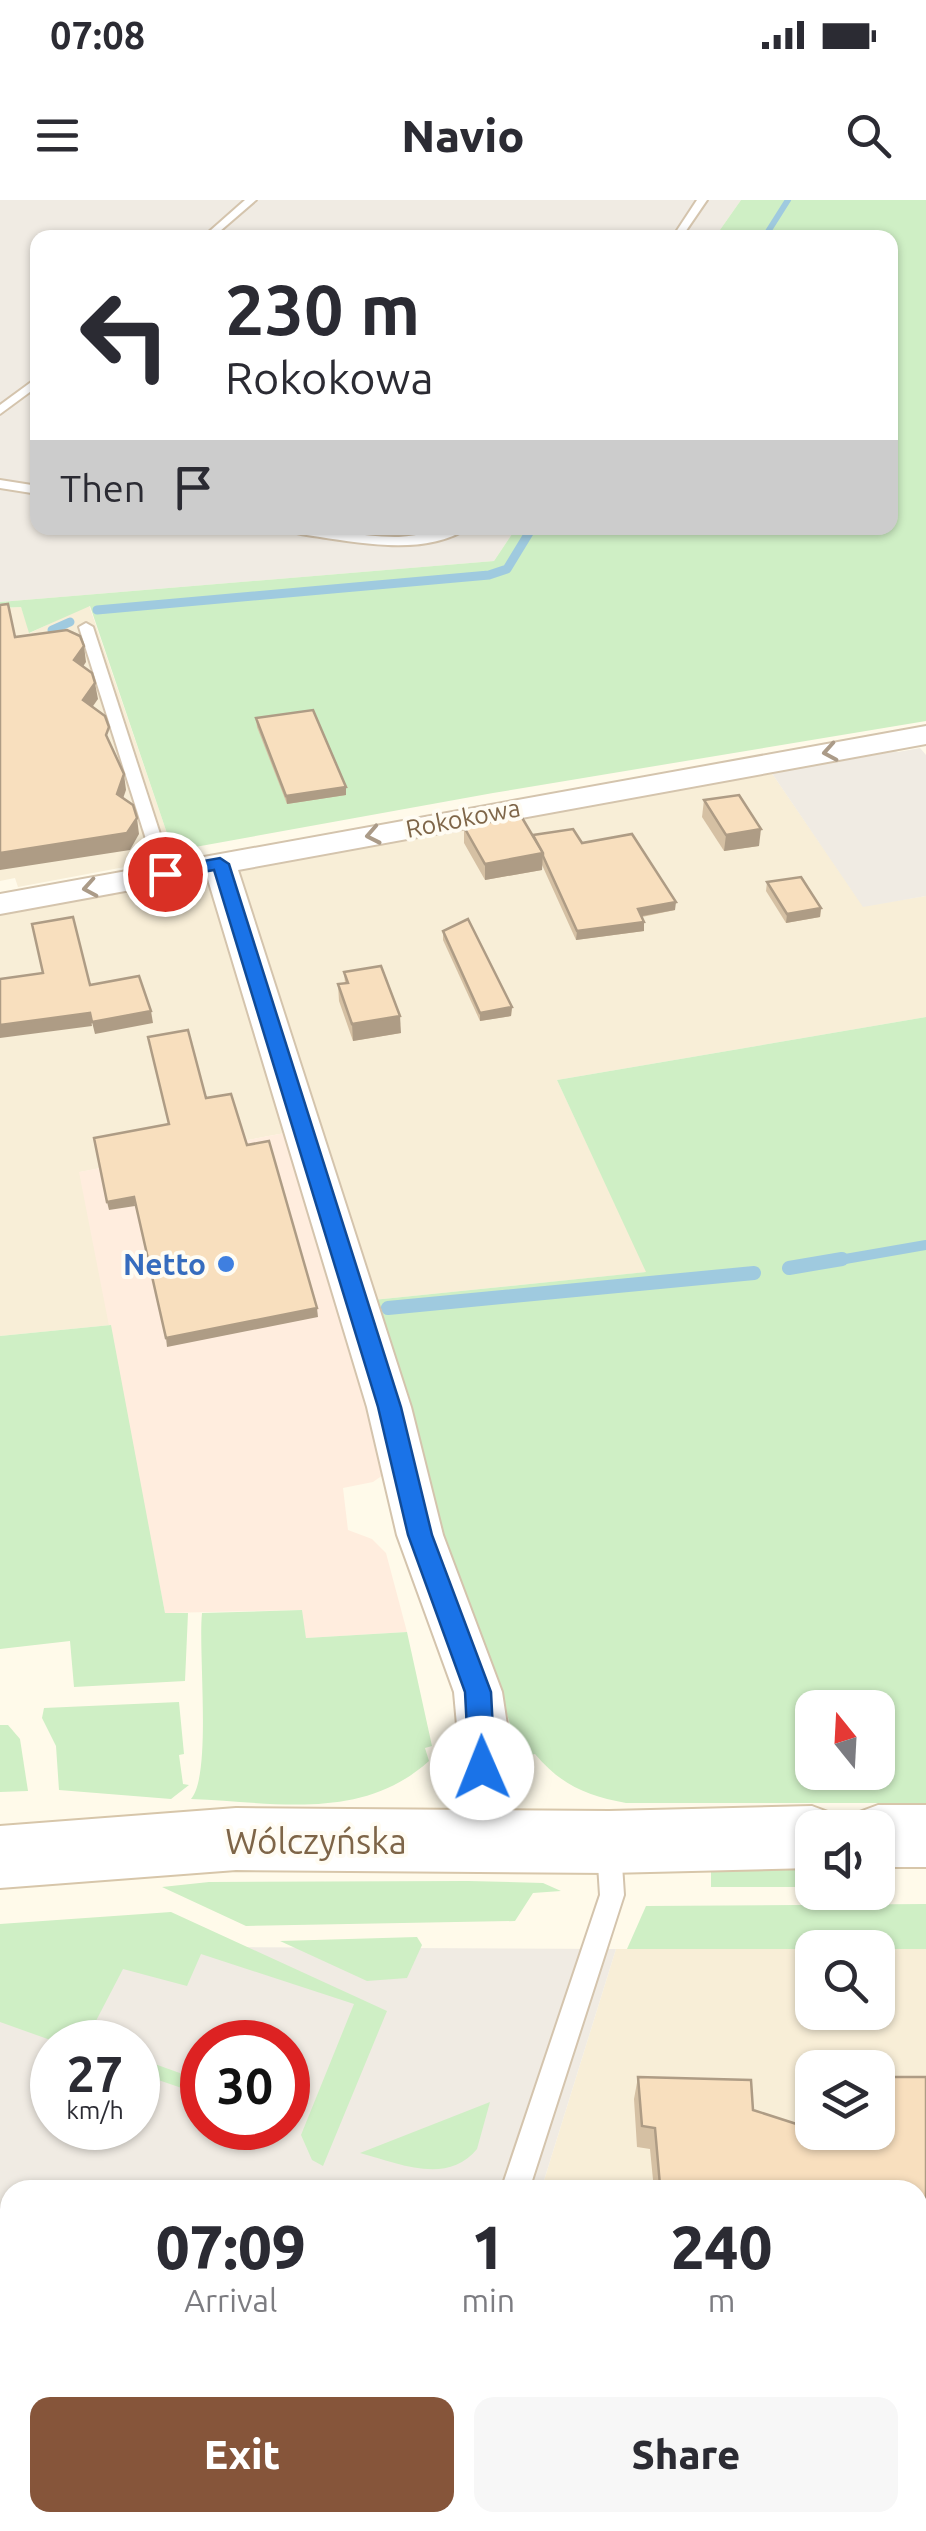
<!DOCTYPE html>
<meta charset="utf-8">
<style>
:root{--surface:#fff;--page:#f7f7f7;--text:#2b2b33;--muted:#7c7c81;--accent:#86553a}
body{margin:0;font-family:Ubuntu,sans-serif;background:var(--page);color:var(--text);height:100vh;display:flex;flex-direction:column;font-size:38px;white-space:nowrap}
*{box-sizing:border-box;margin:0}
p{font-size:32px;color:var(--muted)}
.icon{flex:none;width:55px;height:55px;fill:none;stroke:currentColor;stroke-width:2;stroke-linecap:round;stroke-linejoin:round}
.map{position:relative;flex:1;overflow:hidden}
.sheet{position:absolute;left:0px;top:1980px;width:928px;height:352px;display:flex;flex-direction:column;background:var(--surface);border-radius:30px 30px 0 0;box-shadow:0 2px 8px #0004}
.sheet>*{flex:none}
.guide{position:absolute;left:30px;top:30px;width:868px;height:305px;border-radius:20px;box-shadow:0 2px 8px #0004;background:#fff;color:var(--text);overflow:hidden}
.needle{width:65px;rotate:342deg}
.tools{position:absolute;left:795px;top:1490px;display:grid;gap:20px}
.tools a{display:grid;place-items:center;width:100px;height:100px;border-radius:20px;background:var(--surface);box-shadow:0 2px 8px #0004;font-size:50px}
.speed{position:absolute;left:30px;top:1820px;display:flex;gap:20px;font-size:50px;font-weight:700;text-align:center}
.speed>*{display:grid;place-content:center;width:130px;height:130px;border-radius:50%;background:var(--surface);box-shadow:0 2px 8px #0004;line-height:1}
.speed small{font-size:25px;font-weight:400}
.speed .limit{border:15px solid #d22;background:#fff;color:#111}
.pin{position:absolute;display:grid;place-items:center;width:85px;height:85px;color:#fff;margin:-42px;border:5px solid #fff;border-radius:50%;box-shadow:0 2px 10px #0007}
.me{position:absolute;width:110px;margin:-55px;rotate:359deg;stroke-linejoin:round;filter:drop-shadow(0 0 8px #0008)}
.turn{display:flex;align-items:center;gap:35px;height:210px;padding:0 30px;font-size:45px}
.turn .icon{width:130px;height:130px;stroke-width:2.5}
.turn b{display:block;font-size:70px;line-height:85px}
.then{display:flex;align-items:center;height:95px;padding:0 30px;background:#0003;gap:20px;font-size:38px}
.eta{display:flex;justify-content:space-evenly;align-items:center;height:170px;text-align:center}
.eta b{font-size:60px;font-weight:800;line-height:70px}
.primary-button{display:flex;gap:20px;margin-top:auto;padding:20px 30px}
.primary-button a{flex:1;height:115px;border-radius:20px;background:var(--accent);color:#fff;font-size:40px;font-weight:800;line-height:115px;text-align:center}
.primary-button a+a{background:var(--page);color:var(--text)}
.status{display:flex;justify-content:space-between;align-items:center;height:70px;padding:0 50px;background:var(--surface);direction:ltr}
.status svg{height:28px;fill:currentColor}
header{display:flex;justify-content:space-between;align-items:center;height:130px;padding:0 30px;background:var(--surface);font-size:45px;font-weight:800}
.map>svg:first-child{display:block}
</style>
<div class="status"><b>07:08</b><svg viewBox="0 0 49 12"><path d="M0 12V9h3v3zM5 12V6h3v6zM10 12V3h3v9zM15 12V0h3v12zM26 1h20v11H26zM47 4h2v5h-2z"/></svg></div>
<header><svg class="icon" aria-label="menu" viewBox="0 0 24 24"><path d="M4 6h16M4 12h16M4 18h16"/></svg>Navio<svg class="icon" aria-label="search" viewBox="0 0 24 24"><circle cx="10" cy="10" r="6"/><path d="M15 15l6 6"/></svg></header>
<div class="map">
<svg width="926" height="2331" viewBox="0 0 926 2331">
<rect width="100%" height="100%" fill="#fffaea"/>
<!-- residential -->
<g fill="#f8eed7" fill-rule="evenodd">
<polygon points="89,405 173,651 144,657 146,663 18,687 15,678 0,681 0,408 21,407 30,433"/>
<polygon points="769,569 863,706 926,696 926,817 557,880 647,1072 373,1100 232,671"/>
<polygon points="214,673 290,932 80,972 111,1125 0,1136 0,713"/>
<path d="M616,1749H812V1812H878V1749H926V2213L918,2210V1990H541ZM812,1868H878V1932H812Z"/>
</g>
<!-- commercial -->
<polygon fill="#ffedde" points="290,932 350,1115 383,1275 373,1282 343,1288 348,1330 372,1339 386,1353 407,1432 306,1438 301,1410 165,1413 79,972"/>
<!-- industrial -->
<g fill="#f0ebe3" fill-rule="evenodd">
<polygon points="0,0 741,0 715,37 38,38 38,328 516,328 494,361 0,402"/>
<polygon points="887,548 898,552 920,548 926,555 926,696 863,707 769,569"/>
<path d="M177,1747L616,1749L541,1990H10V2322H918V2210L926,2213V2331H0V1764ZM52,1842H138V1928H52ZM202,1842H288V1928H202Z"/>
</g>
<!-- green -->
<g fill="#cfefc5" fill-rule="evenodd">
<polygon points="741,0 926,0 926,521 493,593 173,651 90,406 29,433 21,407 0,408 0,402 494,361 516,328 890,328 890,38 715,37"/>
<path d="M926,817V1603H626C587,1596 561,1585 535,1554L520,1557L490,1458L454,1374L373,1100L646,1072L557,880ZM812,1508H878V1572H812Z"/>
<polygon points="111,1125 165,1413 188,1413 185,1481 74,1487 70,1441 0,1449 0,1136"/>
<path d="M302,1410L306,1438L407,1432L432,1546L425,1548L429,1561C361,1622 276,1602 191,1599C212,1575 198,1452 202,1413Z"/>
<polygon points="179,1502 184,1554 179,1555 183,1584 189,1585 171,1599 59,1590 56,1546 42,1518 44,1508"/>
<polygon points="0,1525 8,1525 20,1539 28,1591 0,1592"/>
<polygon points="774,1667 812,1669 812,1687 711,1687 711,1672"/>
<polygon points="468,1681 543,1683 561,1691 533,1693 515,1721 246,1726 162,1687 209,1682"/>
<polygon points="926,1704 926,1749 627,1749 646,1706"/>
<polygon points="171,1712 387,1811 323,1966 312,1960 301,1935 354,1804 201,1754 187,1786 123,1769 86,1840 92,1842 56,1842 0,1822 0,1724"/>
<polygon points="417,1737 422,1745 407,1778 367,1781 280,1741"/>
<polygon points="138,1858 202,1881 202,1895 138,1873"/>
<path d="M490,1902L477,1949C447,1986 398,1963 360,1953Z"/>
</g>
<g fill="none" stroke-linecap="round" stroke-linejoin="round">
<!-- stream-far3 -->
<polyline stroke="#9fcadf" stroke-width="6" points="764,38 788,0"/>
<!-- stream-far2 -->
<g stroke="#9fcadf" stroke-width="9">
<polyline points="97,410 489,375 507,369 532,328"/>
<polyline points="52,430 70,422"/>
</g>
<!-- stream-far1 -->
<polyline stroke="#9fcadf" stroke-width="10" points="828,1062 926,1045"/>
<!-- stream -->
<g stroke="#9fcadf" stroke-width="14">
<polyline points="789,1068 842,1059"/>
<polyline points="388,1108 754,1073"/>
</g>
<defs>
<g id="service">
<polygon points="245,0 256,0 212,38 202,38"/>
<polygon points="697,0 707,0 681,38 672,38"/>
<polygon points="38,177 38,186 0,214 0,205"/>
<polygon points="0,280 38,286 38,294 0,288"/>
<path d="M282,328C321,325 359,338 399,337C422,336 445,326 468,328C427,355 366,344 320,337C307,335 292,334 282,328Z"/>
<polygon points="86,423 93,427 173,674 170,677 160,677 157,674 79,427"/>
<polygon points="609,1638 618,1641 621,1649 624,1695 529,1990 501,1990 600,1695 597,1649 600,1641"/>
<polygon points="390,2322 420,2322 418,2331 388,2331"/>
</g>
<polygon id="minor" points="926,526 926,544 238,670 411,1207 443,1335 502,1492 507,1525 506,1641 498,1658 480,1665 462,1658 454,1641 457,1525 454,1492 397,1335 367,1207 207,676 0,714 0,694"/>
<g id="secondary">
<polygon points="878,1605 926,1605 926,1667 878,1667 878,1628 848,1628 854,1614"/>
<polygon points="812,1606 836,1615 841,1628 812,1628 812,1668 609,1673 236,1670 0,1688 0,1626 236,1608 609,1611"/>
</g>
</defs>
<!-- service casing -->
<use href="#service" stroke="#d4c4ad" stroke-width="4"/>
<!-- minor casing -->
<use href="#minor" stroke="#d4c4ad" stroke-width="4"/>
<!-- secondary casing -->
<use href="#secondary" stroke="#d7c6aa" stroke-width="4"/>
<!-- service -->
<use href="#service" fill="#fff" fill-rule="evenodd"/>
<!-- minor -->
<use href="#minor" fill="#fff" fill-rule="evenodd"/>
<!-- secondary -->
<use href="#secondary" fill="#fff" fill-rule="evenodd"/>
</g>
<!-- wall -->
<g fill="#d5c0a3">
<polygon points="256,518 346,587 346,595 287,604 257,527"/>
<polygon points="704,600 759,646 724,651 702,617"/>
<polygon points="464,627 582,643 675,710 642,717 644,722 644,731 576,740 542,665 542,670 485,680 464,643"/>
<polygon points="767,682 821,708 820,717 786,723 766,691"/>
<polygon points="443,731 512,807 511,816 480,821 443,740"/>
<polygon points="344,772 401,833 353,841 339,801 338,784 345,783"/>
<polygon points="638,1877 753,1910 850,1941 853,1932 878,1932 926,1877 926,2185 918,2184 918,2153 923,2101 918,2099 918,1990 654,1990 650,1949 637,1947 634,1899"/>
<polygon points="0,2017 10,2021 10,2236 0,2232"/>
</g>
<!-- shaded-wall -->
<g fill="#ae9c85">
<polygon points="84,446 86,462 77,476 74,460"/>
<polygon points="95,483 98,499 86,516 83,500"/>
<polygon points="124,574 126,590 119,610 117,594"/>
<polygon points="346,587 346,595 287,604 286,596"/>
<polygon points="137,618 139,634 130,650 0,670 0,653"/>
<polygon points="761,629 759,646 724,651 726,635"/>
<polygon points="543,653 542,670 485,680 485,664"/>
<polygon points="676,702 675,710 637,717 638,709"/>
<polygon points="821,708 820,717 786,723 787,714"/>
<polygon points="644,722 644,731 576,740 577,731"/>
<polygon points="512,807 511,816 480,821 480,813"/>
<polygon points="151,811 153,823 95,834 92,822"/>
<polygon points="90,813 92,826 0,838 0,825"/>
<polygon points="400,816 401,833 353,841 352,824"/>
<polygon points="134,997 135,1006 109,1010 107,1002"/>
<polygon points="317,1108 318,1117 167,1147 166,1138"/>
<polygon points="144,2322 155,2322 152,2331 141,2331"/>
</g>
<!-- building -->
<g fill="#f8dfbe" stroke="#ae9c85" stroke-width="2.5">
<polygon points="8,404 15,437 67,430 80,436 84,446 74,460 92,473 95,483 83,500 105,516 109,527 106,535 124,574 117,594 133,605 137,618 127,633 0,653 0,405"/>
<polygon points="313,510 346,587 286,596 256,518"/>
<polygon points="739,595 761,629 726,635 704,600"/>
<polygon points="521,616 543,653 485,664 464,627"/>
<polygon points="573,629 582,643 632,634 676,702 638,709 644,722 577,731 543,656 543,653 533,635"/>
<polygon points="801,677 821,708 787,714 767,682"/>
<polygon points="73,717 90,785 139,776 151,811 92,822 90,813 0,825 0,779 43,773 32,724"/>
<polygon points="468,719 512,807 480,813 443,731"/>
<polygon points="381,766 400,816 352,824 338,784 348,783 344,772"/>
<polygon points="188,830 206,898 231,894 247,945 269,941 317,1108 166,1138 134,997 107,1002 94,938 169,924 148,837"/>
<polygon points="638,1877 751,1880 753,1910 812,1929 812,1932 824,1932 852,1942 855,1932 878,1932 878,1877 926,1877 926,2080 918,2077 918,1990 674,1990 660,1985 655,1928 642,1926"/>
<polygon points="0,2017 10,2021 10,2228 0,2224"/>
<polygon points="10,2267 10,2322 144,2322 141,2331 0,2331 0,2289"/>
</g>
<!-- one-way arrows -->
<defs><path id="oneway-chevron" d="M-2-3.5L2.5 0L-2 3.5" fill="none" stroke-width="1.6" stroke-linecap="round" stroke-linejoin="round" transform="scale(2.5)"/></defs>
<g stroke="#ab9b88">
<use href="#oneway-chevron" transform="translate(830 552) rotate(170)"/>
<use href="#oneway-chevron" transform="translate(373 635) rotate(169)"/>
<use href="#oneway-chevron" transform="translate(90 688) rotate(170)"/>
</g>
<!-- route -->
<polygon fill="#1a73e8" stroke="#114b97" stroke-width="2.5" points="220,658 229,664 401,1207 432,1335 491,1492 495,1568 492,1577 482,1581 472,1577 469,1568 465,1492 408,1335 378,1207 214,670 165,679 156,674 165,668"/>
<!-- markers -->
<circle fill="#3f7fe0" stroke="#fffcf3" stroke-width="4" cx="226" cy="1064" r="10"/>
<g text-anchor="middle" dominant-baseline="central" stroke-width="8" stroke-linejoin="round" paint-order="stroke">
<!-- far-street labels -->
<g font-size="25" fill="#7e6548" stroke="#fffcf3">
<text transform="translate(463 618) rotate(-11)">Rokokowa</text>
</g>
<!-- shop labels -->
<g font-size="30" font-weight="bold" fill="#366cbe" stroke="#fffcf3" text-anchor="end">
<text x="206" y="1064">Netto</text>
</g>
<!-- near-street labels -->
<g font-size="35" fill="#7e6548" stroke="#fffcf3">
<text x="316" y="1641">Wólczyńska</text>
</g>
</g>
</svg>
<div class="tools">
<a><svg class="needle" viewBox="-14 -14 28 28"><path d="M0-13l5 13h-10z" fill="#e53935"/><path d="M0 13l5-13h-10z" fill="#7c7c81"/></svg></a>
<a><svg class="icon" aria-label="sound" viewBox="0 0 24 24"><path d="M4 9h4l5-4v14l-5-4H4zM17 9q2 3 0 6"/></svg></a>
<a><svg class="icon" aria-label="search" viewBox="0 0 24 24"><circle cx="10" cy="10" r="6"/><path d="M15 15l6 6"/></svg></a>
<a><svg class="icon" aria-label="layers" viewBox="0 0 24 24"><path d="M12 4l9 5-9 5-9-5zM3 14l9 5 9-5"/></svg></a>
</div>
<div class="speed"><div>27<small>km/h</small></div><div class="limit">30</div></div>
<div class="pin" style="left:165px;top:674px;background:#d93025"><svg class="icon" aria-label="arrive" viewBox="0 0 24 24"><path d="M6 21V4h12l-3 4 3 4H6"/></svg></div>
<svg class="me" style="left:482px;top:1568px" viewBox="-20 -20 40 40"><circle r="19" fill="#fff"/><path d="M0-13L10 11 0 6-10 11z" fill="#1a73e8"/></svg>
<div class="guide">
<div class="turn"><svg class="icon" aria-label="left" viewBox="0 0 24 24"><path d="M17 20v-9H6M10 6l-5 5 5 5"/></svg><div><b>230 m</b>Rokokowa</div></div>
<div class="then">Then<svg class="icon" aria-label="arrive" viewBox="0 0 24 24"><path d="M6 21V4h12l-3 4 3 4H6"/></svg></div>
</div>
<section class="sheet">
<div class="eta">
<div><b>07:09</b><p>Arrival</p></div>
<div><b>1</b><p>min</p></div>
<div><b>240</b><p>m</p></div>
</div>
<div class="primary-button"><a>Exit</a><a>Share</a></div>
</section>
</div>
